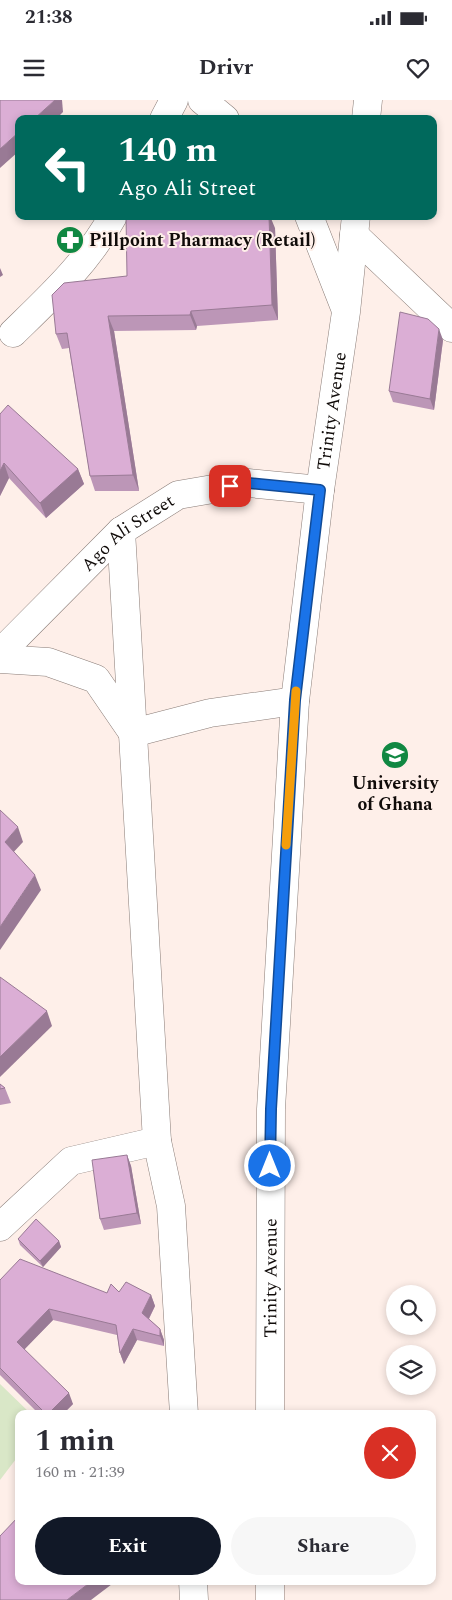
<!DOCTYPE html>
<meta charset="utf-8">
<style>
:root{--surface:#fff;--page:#f7f7f7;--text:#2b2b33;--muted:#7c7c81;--accent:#111827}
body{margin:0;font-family:Spectral,serif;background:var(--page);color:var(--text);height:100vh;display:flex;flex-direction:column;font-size:19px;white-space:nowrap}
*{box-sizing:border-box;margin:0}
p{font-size:16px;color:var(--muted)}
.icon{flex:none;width:28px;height:28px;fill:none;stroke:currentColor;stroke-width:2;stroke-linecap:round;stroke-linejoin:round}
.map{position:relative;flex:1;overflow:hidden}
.details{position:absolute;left:15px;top:1310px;width:421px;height:175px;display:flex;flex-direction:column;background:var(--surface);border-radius:10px;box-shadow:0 2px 8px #0003}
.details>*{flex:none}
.top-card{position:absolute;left:15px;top:15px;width:422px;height:105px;border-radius:10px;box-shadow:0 2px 8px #0003;background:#00695c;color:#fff;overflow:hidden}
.controls{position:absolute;left:386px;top:1185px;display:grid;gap:10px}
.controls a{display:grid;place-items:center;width:50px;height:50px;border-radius:50%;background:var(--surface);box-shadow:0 2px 8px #0003;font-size:25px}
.pin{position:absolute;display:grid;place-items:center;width:42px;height:42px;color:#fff;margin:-21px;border-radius:10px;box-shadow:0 2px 8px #0006}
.me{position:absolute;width:55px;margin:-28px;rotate:0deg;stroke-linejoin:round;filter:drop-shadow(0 0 4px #0008)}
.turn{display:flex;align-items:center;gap:18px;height:105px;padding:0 20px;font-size:22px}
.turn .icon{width:65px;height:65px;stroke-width:2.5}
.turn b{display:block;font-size:35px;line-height:42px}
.round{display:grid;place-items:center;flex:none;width:52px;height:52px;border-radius:26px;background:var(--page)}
.overview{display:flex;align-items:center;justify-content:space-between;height:85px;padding:0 20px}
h1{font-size:30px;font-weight:700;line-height:38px}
.primary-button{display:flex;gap:10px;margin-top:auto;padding:10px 20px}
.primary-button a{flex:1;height:58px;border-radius:30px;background:var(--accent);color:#fff;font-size:20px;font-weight:700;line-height:58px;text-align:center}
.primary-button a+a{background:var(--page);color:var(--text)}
.status{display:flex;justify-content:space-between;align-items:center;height:35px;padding:0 25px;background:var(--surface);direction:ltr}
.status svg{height:14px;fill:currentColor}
header{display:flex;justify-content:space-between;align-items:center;height:65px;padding:0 20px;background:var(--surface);font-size:22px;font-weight:700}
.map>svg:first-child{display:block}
</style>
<div class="status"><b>21:38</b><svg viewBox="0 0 49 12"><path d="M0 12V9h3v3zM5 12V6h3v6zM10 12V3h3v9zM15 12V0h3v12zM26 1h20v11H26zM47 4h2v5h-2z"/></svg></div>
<header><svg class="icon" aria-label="menu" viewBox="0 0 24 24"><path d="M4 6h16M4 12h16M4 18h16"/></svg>Drivr<svg class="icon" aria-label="heart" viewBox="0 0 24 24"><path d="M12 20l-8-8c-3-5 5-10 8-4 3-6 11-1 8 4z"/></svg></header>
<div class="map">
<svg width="452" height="1500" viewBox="0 0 452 1500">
<rect width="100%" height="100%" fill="#feefe9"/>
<!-- green -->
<polygon fill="#d9e7c7" points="0,1284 31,1314 19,1314 19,1355 0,1380"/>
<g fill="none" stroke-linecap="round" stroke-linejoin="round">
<defs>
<g id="minor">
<polyline points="202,0 225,19"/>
<polyline points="164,19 174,0"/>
<polyline points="366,19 368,0"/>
<polyline points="309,116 345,208"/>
<polyline points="354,135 452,228"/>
<path d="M13,233C50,197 88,162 113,116"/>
<polyline points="121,431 157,1041 171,1106 184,1314"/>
<path id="s1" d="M0,553L121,431L178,395L248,383L320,390"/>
<polyline points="0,559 48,562 96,579 133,633 210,613 295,601"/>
<polyline points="0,1127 71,1061 157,1041"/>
<path id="s2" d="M270,1314L271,1009L295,601L320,390L346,212L356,116"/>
<polyline points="193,1481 194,1500"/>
<polyline points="270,1481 270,1500"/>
</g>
</defs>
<!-- minor casing -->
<use href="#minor" stroke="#897c77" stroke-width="29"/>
<!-- minor -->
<use href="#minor" stroke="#fff" stroke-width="28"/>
</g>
<!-- wall -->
<g fill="#bc96b7">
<polygon points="275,128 278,220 197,226 196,230 114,231 139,391 95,391 90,376 69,248 62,249 56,234 127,176"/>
<polygon points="443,240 434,310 393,302 389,291"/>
<polygon points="0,314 78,369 84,384 46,418 9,378 0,396"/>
<polygon points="0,984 5,988 11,1003 0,1005"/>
<polygon points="127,1055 131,1066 141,1124 104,1130 100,1119"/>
<polygon points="18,1139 59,1141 61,1147 43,1167 20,1145"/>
<polygon points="0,1180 107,1193 119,1192 151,1195 155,1206 149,1219 160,1229 164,1240 164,1246 137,1240 124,1264 120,1253 117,1235 53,1220 24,1249 73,1304 63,1314 39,1314 0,1275"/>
</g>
<!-- shaded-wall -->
<g fill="#997a95">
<polygon points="55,0 62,0 63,12 56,19 34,19"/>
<polygon points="19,32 19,51 0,68 0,49"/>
<polygon points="269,116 270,116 275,128 278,220 272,205"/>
<polygon points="0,168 3,175 0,177"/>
<polygon points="191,211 197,226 196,230 190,215"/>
<polygon points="108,216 114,231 139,391 133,375"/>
<polygon points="439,229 443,240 434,310 430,299"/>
<polygon points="4,363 9,378 0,396 0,371"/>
<polygon points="78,369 84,384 46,418 40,403"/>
<polygon points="18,727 23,742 10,756 5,742"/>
<polygon points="35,775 41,790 0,850 0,827"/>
<polygon points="47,911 52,926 0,977 0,957"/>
<polygon points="127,1055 131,1066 141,1124 137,1113"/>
<polygon points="59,1141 61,1147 43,1167 40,1161"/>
<polygon points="151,1195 155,1206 146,1224 142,1213"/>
<polygon points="49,1209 53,1220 21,1253 17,1242"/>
<polygon points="133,1229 137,1240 124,1264 120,1253"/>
<polygon points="160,1229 164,1240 164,1246 160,1236"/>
<polygon points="69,1293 73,1304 63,1314 48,1314"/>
<polygon points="92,1481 116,1481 91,1500 67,1500"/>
</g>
<!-- building -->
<g fill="#dbaed5" stroke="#997a95">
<polygon points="0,0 55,0 34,19 19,19 19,32 0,49"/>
<polygon points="126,116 269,116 272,205 191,211 190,215 108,216 133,375 90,376 67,233 56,234 52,195 64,183 127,176"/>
<polygon points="400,212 428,219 439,229 430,299 389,291"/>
<polygon points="8,305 78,369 40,403 4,363 0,371 0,314"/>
<polygon points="0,710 18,727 5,742 35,775 0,827"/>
<polygon points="0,877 47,911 0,957"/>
<polygon points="0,984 5,988 0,989"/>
<polygon points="127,1055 137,1113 100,1119 92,1060"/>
<polygon points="36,1119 59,1141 40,1161 18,1139"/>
<polygon points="20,1159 107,1193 111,1184 119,1192 126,1182 151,1195 142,1213 160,1229 160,1236 133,1229 120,1253 116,1225 49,1209 17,1242 69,1293 48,1314 46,1314 0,1268 0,1180"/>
<polygon points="19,1416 19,1481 92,1481 67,1500 0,1500 0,1436"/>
</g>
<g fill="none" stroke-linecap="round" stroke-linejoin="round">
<defs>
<polyline id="route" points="230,386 248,383 320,390 295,600 271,1009 270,1066"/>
</defs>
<!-- route casing -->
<use href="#route" stroke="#114b97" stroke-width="12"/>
<!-- route -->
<use href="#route" stroke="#1a73e8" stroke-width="9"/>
<!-- slow -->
<polyline stroke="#f59e0b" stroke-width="9" points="286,745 296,591"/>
</g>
<!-- icons -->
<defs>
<symbol id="pharmacy-disc" viewBox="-11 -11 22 22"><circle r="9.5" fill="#108842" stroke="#feefe9"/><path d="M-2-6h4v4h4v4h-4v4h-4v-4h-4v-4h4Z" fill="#fff"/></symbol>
<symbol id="university-disc" viewBox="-11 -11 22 22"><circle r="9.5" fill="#108842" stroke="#feefe9"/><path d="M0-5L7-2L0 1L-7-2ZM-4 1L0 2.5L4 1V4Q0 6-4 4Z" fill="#fff"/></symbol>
</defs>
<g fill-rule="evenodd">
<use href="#pharmacy-disc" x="54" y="124" width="32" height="32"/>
<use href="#university-disc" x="379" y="639" width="32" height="32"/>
</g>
<g text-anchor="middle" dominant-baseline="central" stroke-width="4" stroke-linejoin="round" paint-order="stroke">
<!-- poi labels -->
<g font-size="18" font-weight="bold" fill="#100b09" stroke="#feefe9" text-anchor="start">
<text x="89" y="140">Pillpoint Pharmacy (Retail)</text>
<text x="395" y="683" text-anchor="middle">University<tspan x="395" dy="21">of Ghana</tspan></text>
</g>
<!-- street labels -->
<g font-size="18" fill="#100b09" stroke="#feefe9">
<text stroke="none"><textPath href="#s2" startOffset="1006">Trinity Avenue</textPath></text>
<text stroke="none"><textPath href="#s1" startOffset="176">Ago Ali Street</textPath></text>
<text stroke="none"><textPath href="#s2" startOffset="136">Trinity Avenue</textPath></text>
</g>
</g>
</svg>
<div class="controls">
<a><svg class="icon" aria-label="search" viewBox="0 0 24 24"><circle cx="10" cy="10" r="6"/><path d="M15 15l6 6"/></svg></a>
<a><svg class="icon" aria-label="layers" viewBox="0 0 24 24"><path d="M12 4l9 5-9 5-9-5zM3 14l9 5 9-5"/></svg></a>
</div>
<div class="pin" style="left:230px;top:386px;background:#d93025"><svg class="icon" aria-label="arrive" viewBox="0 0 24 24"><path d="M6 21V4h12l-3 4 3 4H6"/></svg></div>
<svg class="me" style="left:270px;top:1066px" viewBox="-20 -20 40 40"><circle r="17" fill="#1a73e8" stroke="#fff" stroke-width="3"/><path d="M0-11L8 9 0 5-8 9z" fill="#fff"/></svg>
<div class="top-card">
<div class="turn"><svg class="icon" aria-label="left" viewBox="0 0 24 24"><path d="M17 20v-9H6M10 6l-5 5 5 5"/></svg><div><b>140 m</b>Ago Ali Street</div></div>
</div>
<section class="details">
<div class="overview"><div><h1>1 min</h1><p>160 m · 21:39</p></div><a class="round" style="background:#d93025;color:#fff"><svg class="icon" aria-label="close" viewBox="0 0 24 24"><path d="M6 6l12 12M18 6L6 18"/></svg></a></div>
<div class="primary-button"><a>Exit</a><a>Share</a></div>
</section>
</div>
